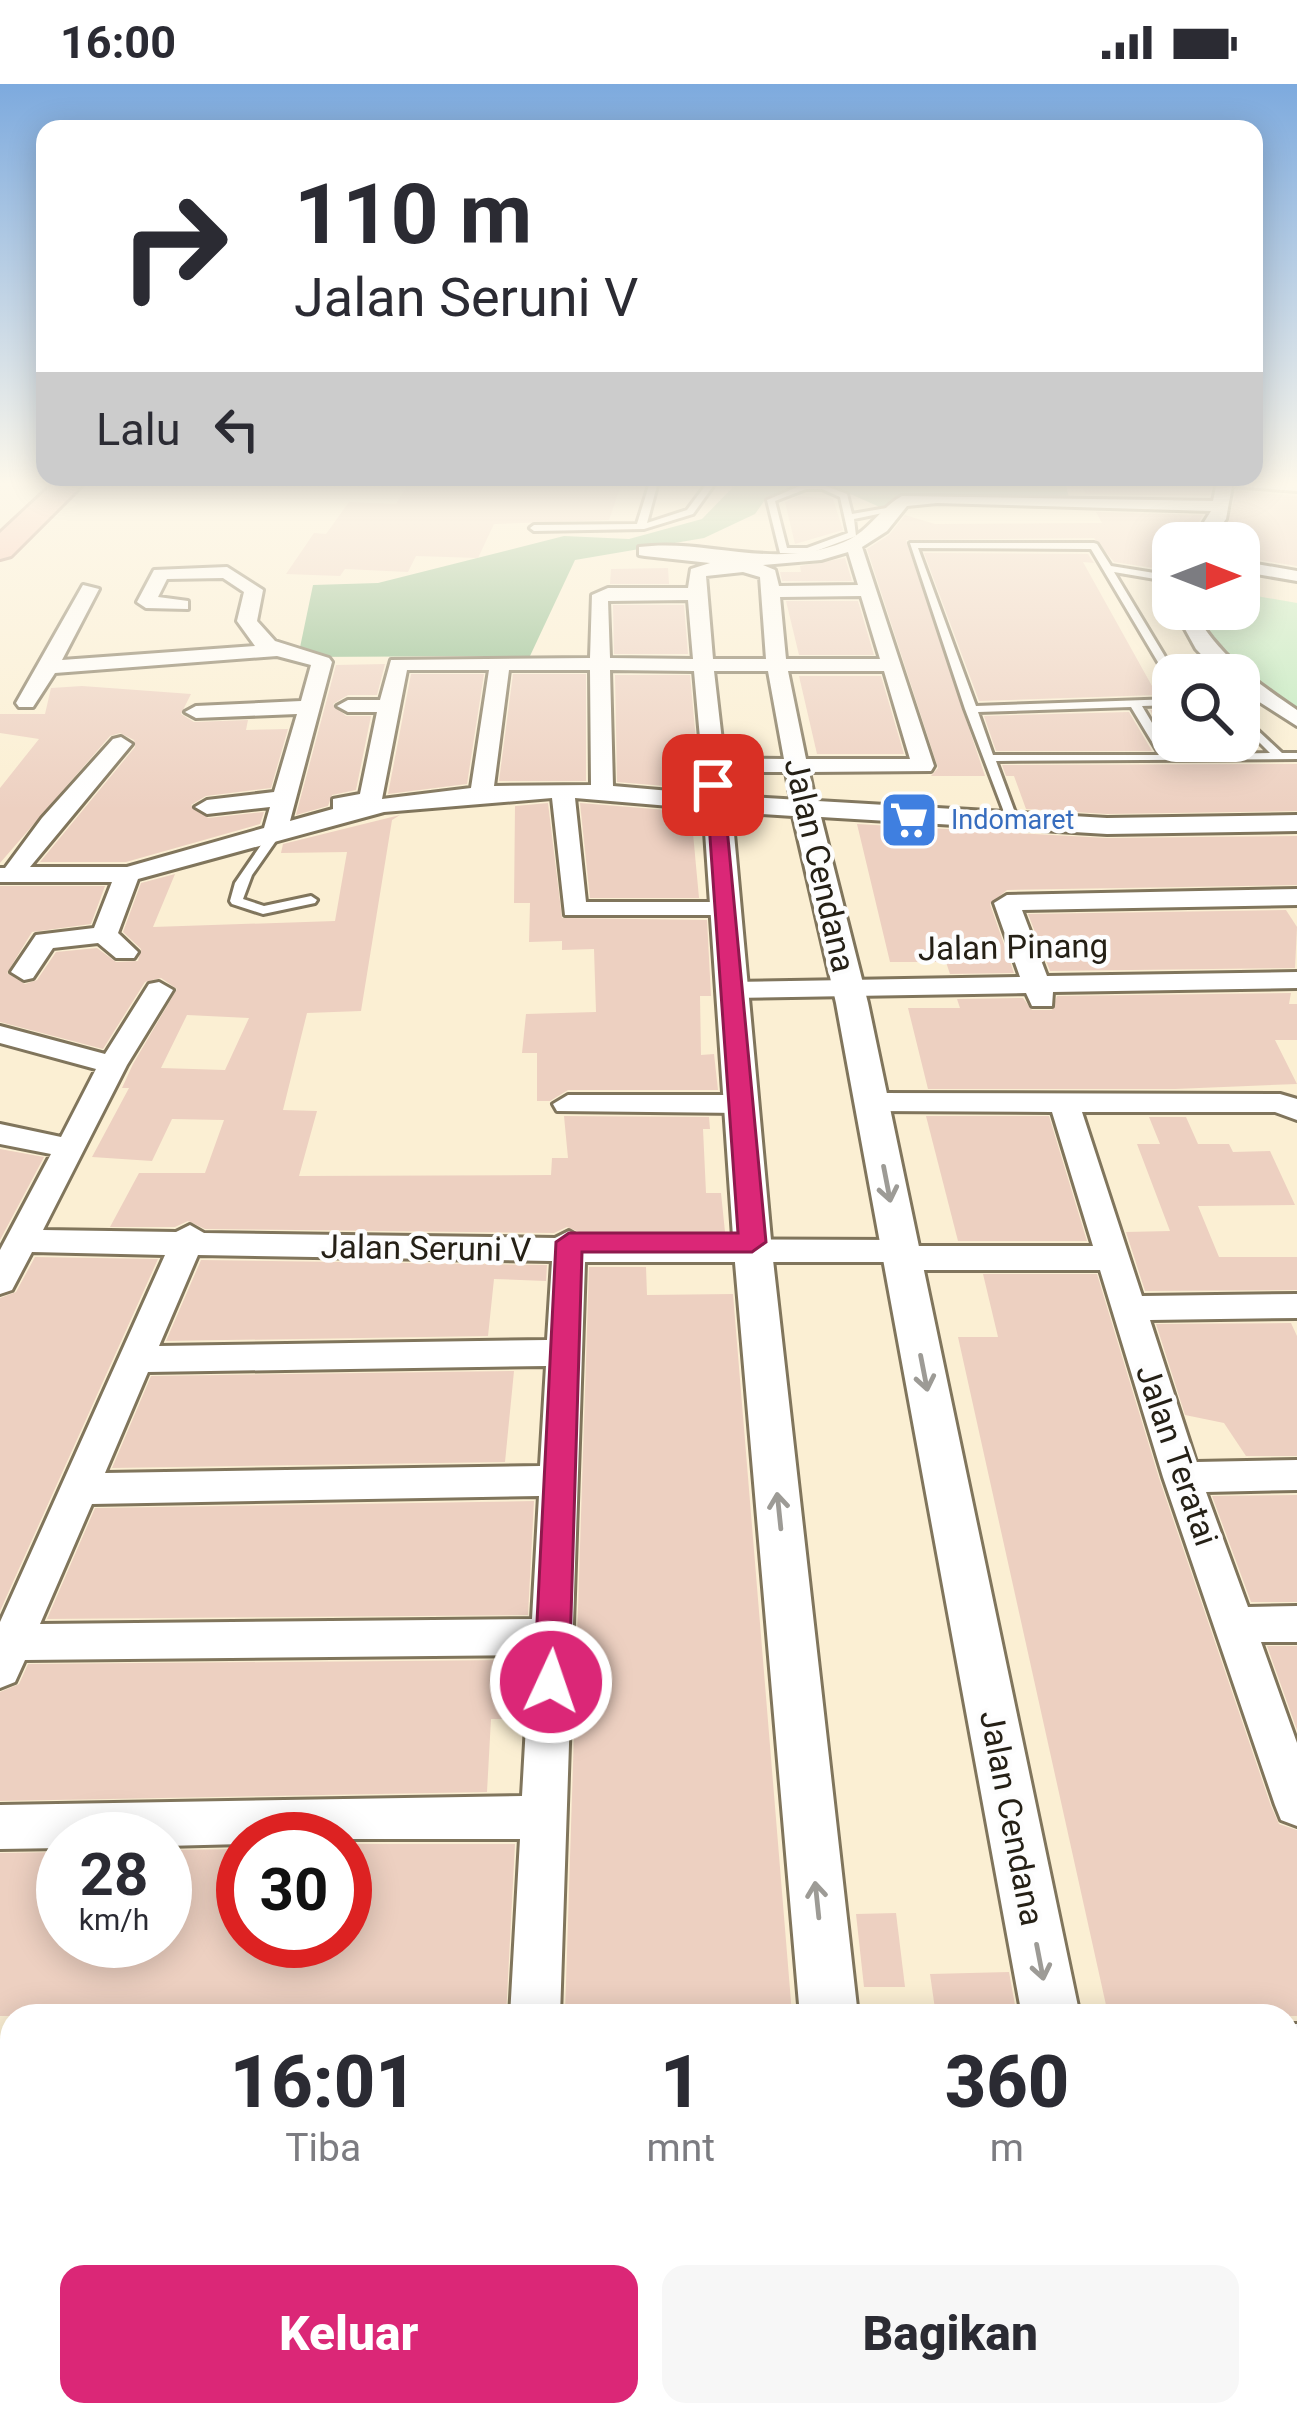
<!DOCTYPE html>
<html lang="id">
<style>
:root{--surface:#fff;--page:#f7f7f7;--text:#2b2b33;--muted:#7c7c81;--accent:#db2777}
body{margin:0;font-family:Roboto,sans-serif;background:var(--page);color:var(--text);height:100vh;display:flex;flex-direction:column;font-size:45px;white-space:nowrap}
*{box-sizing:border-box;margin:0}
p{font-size:39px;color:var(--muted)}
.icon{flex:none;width:66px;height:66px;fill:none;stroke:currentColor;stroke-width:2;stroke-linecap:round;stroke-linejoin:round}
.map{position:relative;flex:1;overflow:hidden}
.drawer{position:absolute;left:0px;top:1920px;width:1299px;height:423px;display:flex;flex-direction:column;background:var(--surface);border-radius:36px 36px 0 0;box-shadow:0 6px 30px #0003}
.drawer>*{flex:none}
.banner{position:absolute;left:36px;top:36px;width:1227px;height:366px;border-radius:24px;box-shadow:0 6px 30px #0003;background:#fff;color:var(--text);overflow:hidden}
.needle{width:78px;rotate:90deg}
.controls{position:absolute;left:1152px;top:438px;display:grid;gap:24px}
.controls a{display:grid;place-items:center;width:108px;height:108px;border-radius:24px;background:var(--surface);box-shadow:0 6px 30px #0003;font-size:60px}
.speed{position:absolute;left:36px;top:1728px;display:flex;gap:24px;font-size:60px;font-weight:700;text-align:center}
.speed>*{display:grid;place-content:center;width:156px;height:156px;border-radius:50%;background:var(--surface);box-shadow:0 6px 30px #0003;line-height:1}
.speed small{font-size:30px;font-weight:400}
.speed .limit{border:18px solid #d22;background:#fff;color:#111}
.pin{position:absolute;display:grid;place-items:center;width:102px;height:102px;color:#fff;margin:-51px;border-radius:24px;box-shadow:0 6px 18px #0006}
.me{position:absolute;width:132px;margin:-66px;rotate:3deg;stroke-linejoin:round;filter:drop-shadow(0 0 9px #0008)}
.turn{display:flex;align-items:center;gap:42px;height:252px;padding:0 60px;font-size:54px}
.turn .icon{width:156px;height:156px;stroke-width:2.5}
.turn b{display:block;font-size:84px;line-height:102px}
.then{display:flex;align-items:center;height:114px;padding:0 60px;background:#0003;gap:24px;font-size:45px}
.eta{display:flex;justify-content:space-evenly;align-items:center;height:204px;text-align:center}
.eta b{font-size:72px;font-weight:800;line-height:84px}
.cta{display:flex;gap:24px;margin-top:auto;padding:24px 60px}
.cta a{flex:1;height:138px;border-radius:24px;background:var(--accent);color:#fff;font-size:48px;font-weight:800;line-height:138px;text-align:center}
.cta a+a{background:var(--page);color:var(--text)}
.status{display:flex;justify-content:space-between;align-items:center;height:84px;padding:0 60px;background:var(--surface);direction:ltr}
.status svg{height:33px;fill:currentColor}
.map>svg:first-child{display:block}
</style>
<div class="status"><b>16:00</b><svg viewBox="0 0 49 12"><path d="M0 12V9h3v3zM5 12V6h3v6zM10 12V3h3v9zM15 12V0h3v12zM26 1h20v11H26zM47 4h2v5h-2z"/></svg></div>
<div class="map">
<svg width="1297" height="2342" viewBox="0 0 1297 2342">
<rect width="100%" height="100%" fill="#fbefd3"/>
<!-- green -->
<polygon fill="#bde9bd" points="1239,509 1297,519 1297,632 1232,583 1194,525 1239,525"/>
<!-- forest -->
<g fill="#8aba8a">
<polygon points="738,398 813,398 767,413 755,430 704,454 575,476 530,572 298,573 313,501 378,499 564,452 629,455 702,435"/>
<polygon points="823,398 1065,398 1072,425 914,417 882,424"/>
</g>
<!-- building -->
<g fill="#edd0c1" fill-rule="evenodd">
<polygon points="409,398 622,398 609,436 494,440 478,474 416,472 408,488 345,485 340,492 286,490 314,449 326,450 349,418 396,420"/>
<polygon points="1080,398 1200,398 1211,405 1209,412 1086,410"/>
<polygon points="1236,407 1297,412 1297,482 1239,473 1236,441 1227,441"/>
<polygon points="799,412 833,415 843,446 795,460 785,418"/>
<polygon points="1096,428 1203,431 1199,438 1190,438 1185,456 1173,455 1173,487 1114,478 1094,454 906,456 985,692 829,692 931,692 938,684 867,465 889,451 905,431 935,440 1102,439"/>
<polygon points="924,469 1088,470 1094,479 1083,478 1157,611 979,617"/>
<polygon points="845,474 852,497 782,497 780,488 801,488 800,482"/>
<polygon points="668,484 669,500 610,500 611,485"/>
<polygon points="786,517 858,517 874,571 799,571"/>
<polygon points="613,521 684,521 688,570 614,570"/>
<polygon points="385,580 377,611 348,611 333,620 346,632 371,632 356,706 332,711 328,722 296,731 336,581"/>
<polygon points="411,590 484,590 467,700 388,710"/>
<polygon points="513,590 586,590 586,697 499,697"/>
<polygon points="615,591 690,591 700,700 689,700 689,704 617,698"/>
<polygon points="799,592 881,592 904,670 817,670"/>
<polygon points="82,602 191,610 181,630 194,638 248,636 246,646 288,645 271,704 206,712 191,721 208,734 264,728 260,740 126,778 40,778 135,663 134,656 120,649 110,652 0,779 0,704 39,655 0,649 0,630 45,630 51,604"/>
<polygon points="1150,626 1166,626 1173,639 1173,657 1252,657 1257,665 1174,666"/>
<polygon points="1129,628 1152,667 996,667 984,632"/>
<polygon points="1297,680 1297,727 1107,730 1026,725 1014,692 1006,692 1002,681"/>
<polygon points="548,719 562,834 707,836 711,912 700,912 701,971 714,970 718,1006 568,1006 550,1017 537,1017 537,969 522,969 526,930 596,928 594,865 562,866 562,857 529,858 530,819 514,819 515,722"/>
<polygon points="580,719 691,728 699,814 590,814"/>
<path d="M400,731L392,736L361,927L307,929L283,1026L317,1027L299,1092L551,1091L552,1074H568L564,1032L709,1033L710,1045H703L706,1109H721L725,1148L584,1150L567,1143L554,1149L205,1145L188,1137L175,1143H110L139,1089H205L224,1036L172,1035L152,1077L92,1073L129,1004H122L133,980L177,905L161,894L145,898L103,965L0,938V802H105L91,840L32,848L7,889L25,900L37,896L56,868L97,864L116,878L138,877L141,865L123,848L141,799L175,790L153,843L335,837L347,768L281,769L283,760ZM187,931L249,934L225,986L161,984Z"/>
<polygon points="857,740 1107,754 1297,752 1297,801 1007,806 990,820 1014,889 950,890 946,878 890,878"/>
<polygon points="1286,826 1297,843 1295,884 1050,887 1028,830"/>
<polygon points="1291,909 1289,920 1297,920 1297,956 1275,956 1297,1000 1175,1005 928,1005 908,924 960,924 957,915 1023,914 1032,926 1052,926 1057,912"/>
<polygon points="926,1032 1049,1032 1087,1157 958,1157"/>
<polygon points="1149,1033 1186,1033 1198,1060 1229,1060 1233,1068 1270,1067 1295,1121 1198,1122 1219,1173 1297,1173 1297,1206 1145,1207 1126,1148 1170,1147 1137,1060 1160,1060"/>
<polygon points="0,1065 44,1073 0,1156"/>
<polygon points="35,1173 158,1175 0,1527 0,1214 16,1208"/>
<polygon points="201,1176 547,1181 546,1197 494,1195 488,1252 166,1257"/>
<polygon points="589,1183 646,1183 647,1211 733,1210 792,1930 565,1929"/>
<polygon points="983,1190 1097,1190 1159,1394 1271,1722 1279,1740 1297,1746 1297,1932 1251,1932 1249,1926 1108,1930 958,1253 998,1253"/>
<polygon points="1291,1239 1297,1252 1297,1372 1246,1372 1224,1339 1185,1331 1156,1240"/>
<polygon points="514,1287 505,1378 112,1384 151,1292"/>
<polygon points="1297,1411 1297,1518 1251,1518 1212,1412"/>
<polygon points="534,1417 528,1531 47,1535 95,1424"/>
<polygon points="1267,1562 1297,1562 1297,1646"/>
<polygon points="512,1576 509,1635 491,1635 487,1708 0,1717 0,1608 19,1600 28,1580"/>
<polygon points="345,1760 515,1760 506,1932 0,1932 0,1769 63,1768 63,1857 165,1857 165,1766 243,1765 243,1857 345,1857"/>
<polygon points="896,1829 905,1903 864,1903 856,1830"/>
<polygon points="1009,1888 1017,1932 936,1932 930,1890"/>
</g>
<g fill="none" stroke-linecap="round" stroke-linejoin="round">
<defs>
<g id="service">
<polygon points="650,398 658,398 647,439 687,426 708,398 716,398 693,430 644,445 534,447 530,444 534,441 637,440"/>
<path d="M802,401H823L847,410L852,430L898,422L902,425L854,435L856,452L808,470L780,469L767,416ZM806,405H822L840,413L848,449L807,464H787L775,417Z"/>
<path d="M910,459H1094L1097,460L1111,482L1173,492V498L1114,488L1176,591H1173V598L1168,595L1091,465L918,464L976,622L1173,615V621L1142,622L1171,671L1270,669L1239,638V629L1282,669H1297V675L996,677L1017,734L1007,736L965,625ZM1131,623L1160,671H993L978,628Z"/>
<polygon points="1239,612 1267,611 1272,614 1267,617 1239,618"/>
<polygon points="274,747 280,751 252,791 243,815 264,822 311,812 317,816 315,819 263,830 232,820 230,817 235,799 270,748"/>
</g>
<g id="minor">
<path d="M1217,398H1297V407L1232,402L1226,435L1209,459H1191L1211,427L937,419L907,422L887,447L862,463L934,682L931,687L809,688L816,721L804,728L792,721L786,688H725L729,719L717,726L575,714L586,818H724L737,826L733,831H565L552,714L384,728L138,795L118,849L138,868L134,874H116L98,859L53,864L33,894L24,896L11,888L36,851L94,844L112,798H0V784H5L42,734L113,655L121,653L132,660L30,783H127L264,744L270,723L207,730L195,723L207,716L274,708L297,630L196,634L185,628L196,622L301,617L311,581L277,572L55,589L33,623H19L16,619L83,501L99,505L62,576L255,562L237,537L244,508L223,494L167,495L158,513L188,517V525L146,524L137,518L154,486L227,483L263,506L257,537L275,557L329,574L332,578L290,737L333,725V715L360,710L377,628H348L337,622L348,616H380L391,576L590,574L592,511L608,504H688L691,485L710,479L645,472L639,471V463C706,454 773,487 844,458C869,448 881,423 902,412L1213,417ZM848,468L858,501L779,502L775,486L763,481L821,476ZM743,488L760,493L766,575H713L706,492ZM861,512L880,575H786L780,513ZM688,516L693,575L610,574L608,517ZM407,586H489L471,704L382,715ZM509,586H590L591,701L494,702ZM610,586L694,587L705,710L613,702ZM714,587H768L784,675L724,674ZM788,587H884L910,675H806Z"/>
<polygon points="1239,477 1297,487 1297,497 1239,487"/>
<path d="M1174,525H1192C1219,572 1253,596 1297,626V642L1239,605V591H1221L1196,565Z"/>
<polygon points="1297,805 1297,821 1022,826 1047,892 1297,888 1297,904 1053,908 1052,922 1032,922 1026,909 731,914 717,906 731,898 1020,893 994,819 1007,811"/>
<path d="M159,898L173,906L127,981L43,1146L176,1148L190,1141L204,1149L555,1154L569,1147L583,1155L900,1156L914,1162H1093L1052,1028L872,1027L857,1018L872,1009L1280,1010L1297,1015V1036L1275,1028H1082L1142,1212L1297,1210V1234L1150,1236L1196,1378L1297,1376V1406L1206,1408L1248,1523L1297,1522V1558H1261L1297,1659V1742L1281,1736L1275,1721L1163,1393L1100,1186H902L888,1178H585L560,1932H510L520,1755H243V1760L165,1762V1755H63V1764L0,1765V1721L522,1712L530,1571L25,1576L15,1598L0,1604V1538L165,1171L32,1168L12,1206L0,1210V1166L51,1070L0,1060V1040L61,1053L96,985L0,959V942L105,970L149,900ZM198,1171L552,1177L547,1256L159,1262ZM546,1282L540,1382L105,1389L148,1288ZM539,1412L532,1535L40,1540L92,1420Z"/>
<polygon points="568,1011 741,1011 756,1020 741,1029 557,1027 553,1020"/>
<rect x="1287" y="1940" width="10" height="50"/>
<rect x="0" y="1963" width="12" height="50"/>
<rect x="0" y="2263" width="12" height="58"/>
<rect x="493" y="2331" width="58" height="11"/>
</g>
<g id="tertiary">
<polygon points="717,711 1107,734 1297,731 1297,747 1107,750 821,733 868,919 1080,1932 1022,1932 836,919 793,732 732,728 772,1167 858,1932 800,1932 734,1167 703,719"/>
<polygon points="834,2331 902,2331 904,2342 834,2342"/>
<polygon points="1098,2331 1166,2331 1169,2342 1099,2342"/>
</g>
<polygon id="motorway" points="55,398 85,398 11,472 0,475 0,449"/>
</defs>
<!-- service casing -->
<use href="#service" stroke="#80755c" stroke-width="6"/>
<!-- minor casing -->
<use href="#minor" stroke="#80755c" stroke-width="6"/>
<!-- tertiary casing -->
<use href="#tertiary" stroke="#80755c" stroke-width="6"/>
<!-- motorway casing -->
<use href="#motorway" stroke="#ae887b" stroke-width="6"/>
<!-- service -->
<use href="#service" fill="#fff" fill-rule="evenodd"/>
<!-- minor -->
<use href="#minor" fill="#fff" fill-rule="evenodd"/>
<!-- tertiary -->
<use href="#tertiary" fill="#fff" fill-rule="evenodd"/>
<!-- motorway -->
<use href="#motorway" fill="#f7c0b2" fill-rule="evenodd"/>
</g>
<!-- one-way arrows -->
<defs><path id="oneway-shaft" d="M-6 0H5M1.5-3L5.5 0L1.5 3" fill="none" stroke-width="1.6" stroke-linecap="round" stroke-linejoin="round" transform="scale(3)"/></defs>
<g stroke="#9d9b96">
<use href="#oneway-shaft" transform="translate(887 1100) rotate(79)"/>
<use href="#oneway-shaft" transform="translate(924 1289) rotate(79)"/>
<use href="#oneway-shaft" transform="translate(779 1427) rotate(-96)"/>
<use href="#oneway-shaft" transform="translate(817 1816) rotate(-96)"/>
<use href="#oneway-shaft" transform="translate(1040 1878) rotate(79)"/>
</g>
<!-- sky -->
<linearGradient id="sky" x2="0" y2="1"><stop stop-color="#7daade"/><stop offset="0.55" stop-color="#fdf8eb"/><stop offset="1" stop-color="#fdf8eb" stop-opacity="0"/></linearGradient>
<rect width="1297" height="726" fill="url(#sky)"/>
<!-- route -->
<polygon fill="#db2777" stroke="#8e194d" stroke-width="3" points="706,697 723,701 766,1158 752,1168 582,1168 569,1598 564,1609 551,1613 539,1609 534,1598 556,1158 569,1149 738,1149"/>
<!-- icons -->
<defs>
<symbol id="supermarket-square" viewBox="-11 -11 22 22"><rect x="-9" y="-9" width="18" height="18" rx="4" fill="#3f7fe0" stroke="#fdfdfd"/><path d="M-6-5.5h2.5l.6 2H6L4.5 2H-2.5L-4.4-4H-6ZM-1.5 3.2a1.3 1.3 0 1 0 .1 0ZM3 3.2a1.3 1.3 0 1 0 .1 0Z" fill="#fff"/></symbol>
</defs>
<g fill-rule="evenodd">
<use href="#supermarket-square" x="876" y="703" width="66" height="66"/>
</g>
<g text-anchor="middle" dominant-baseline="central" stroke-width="9" stroke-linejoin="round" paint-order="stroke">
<!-- far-shop labels -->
<g font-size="27" fill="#366cbe" stroke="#fdfdfd" text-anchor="start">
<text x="951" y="736">Indomaret</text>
</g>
<!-- street labels -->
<g font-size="33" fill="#252016" stroke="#fdfdfd">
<text transform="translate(820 781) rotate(77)">Jalan Cendana</text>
<text transform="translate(1013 863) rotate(-1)">Jalan Pinang</text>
<text transform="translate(426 1164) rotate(1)">Jalan Seruni V</text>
<text transform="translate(1177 1371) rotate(71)">Jalan Teratai</text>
<text transform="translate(1012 1734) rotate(79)">Jalan Cendana</text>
</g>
</g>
</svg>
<div class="controls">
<a><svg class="needle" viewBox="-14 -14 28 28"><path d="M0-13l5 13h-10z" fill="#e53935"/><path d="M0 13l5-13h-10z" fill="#7c7c81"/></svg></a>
<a><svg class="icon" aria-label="search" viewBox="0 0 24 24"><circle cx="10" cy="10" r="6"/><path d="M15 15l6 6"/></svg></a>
</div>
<div class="speed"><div>28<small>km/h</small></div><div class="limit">30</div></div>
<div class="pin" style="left:713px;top:701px;background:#d93025"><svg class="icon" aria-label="arrive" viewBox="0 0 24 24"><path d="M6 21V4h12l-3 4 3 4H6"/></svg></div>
<svg class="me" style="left:551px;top:1598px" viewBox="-20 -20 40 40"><circle r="17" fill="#db2777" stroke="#fff" stroke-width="3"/><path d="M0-11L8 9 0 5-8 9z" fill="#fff"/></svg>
<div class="banner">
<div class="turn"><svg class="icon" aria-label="right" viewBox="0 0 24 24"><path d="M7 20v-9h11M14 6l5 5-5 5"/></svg><div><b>110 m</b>Jalan Seruni V</div></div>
<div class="then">Lalu<svg class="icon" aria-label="left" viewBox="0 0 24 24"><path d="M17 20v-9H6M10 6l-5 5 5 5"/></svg></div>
</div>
<section class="drawer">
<div class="eta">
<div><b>16:01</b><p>Tiba</p></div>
<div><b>1</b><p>mnt</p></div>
<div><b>360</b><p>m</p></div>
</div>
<div class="cta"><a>Keluar</a><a>Bagikan</a></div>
</section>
</div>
